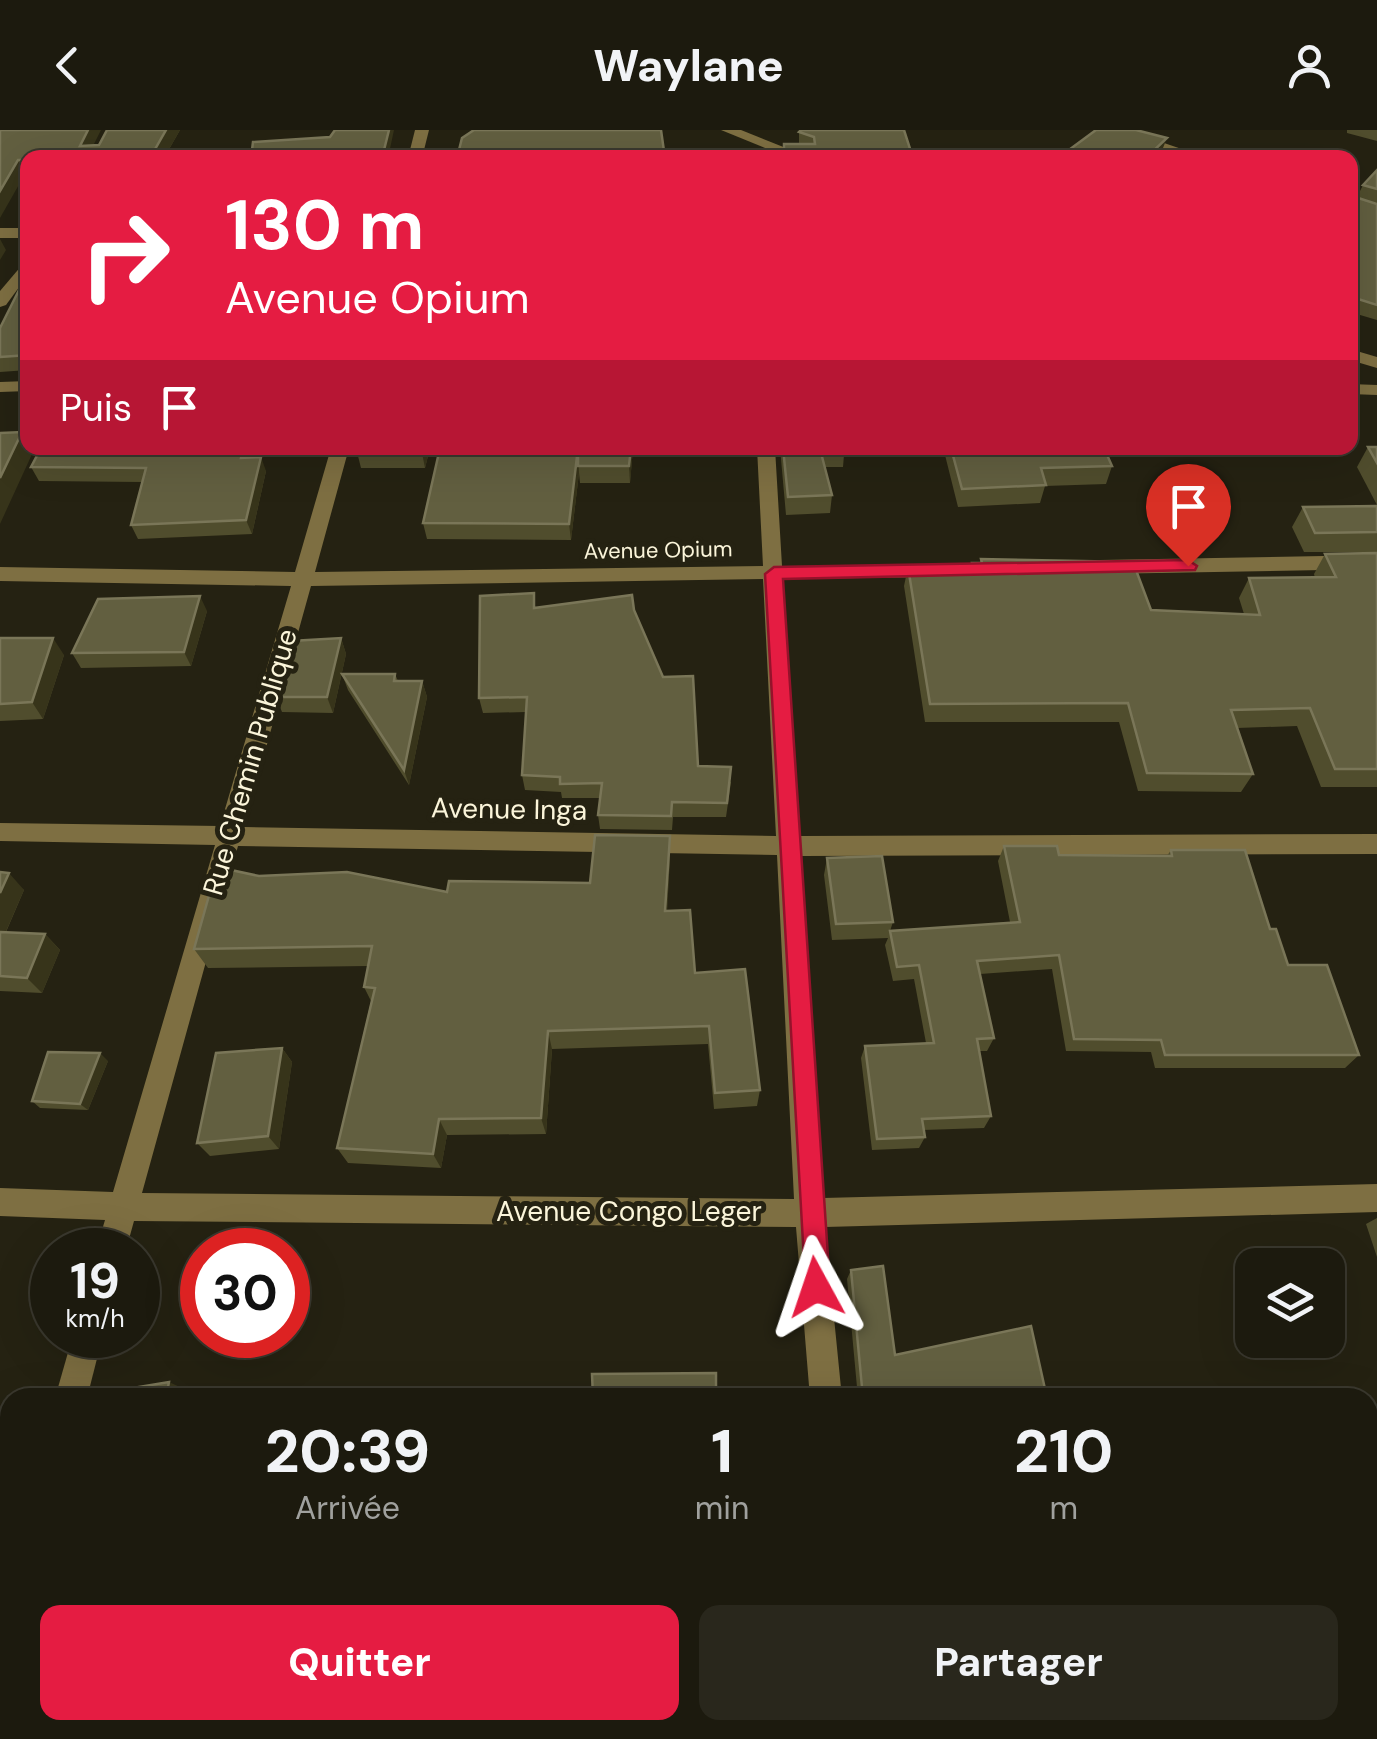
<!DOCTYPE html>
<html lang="fr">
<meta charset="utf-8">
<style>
:root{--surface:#1c1a0e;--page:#29271c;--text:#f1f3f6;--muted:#a0a19e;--line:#3a382e;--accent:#e51c42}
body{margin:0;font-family:"DM Sans",sans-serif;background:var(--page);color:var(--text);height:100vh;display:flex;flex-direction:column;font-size:38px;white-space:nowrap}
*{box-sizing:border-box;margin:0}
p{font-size:32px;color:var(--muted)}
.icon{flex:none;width:55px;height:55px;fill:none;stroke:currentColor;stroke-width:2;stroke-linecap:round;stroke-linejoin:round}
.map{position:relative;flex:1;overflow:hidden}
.panel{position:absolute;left:0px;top:1258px;width:1378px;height:352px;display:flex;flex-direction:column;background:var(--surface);border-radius:30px 30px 0 0;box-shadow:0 10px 40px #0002,0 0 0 2px var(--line)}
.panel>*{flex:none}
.hud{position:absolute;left:20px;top:20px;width:1338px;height:305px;border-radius:20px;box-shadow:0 10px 40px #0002,0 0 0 2px var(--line);background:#e51c42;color:#fff;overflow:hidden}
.buttons{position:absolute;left:1235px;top:1118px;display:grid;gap:20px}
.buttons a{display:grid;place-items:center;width:110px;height:110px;border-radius:20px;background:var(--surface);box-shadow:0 10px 40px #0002,0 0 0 2px var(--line);font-size:50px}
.speed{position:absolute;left:30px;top:1098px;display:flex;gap:20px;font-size:50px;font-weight:700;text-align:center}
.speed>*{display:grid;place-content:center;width:130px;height:130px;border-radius:50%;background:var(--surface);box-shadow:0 10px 40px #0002,0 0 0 2px var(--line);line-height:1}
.speed small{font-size:25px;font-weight:400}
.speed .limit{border:15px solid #d22;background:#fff;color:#111}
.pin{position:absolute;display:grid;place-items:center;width:85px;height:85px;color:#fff;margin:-102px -42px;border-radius:50% 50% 50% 0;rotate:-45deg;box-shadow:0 0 10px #0007}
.pin .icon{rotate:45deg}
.me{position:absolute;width:110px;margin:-55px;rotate:355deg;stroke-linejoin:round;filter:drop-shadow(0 0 8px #0008)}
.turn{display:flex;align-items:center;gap:35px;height:210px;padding:0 40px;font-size:45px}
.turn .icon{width:130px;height:130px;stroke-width:2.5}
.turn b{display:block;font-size:70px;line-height:85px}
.then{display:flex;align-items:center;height:95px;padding:0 40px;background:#0003;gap:20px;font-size:38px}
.eta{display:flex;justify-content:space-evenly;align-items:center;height:170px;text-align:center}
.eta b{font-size:60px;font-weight:800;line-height:70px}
.cta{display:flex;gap:20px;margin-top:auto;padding:20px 40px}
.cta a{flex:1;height:115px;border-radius:20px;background:var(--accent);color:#fff;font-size:40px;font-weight:800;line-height:115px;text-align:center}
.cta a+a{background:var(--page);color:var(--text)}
header{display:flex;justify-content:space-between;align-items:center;height:130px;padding:0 40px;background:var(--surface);font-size:45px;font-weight:800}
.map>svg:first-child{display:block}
</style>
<header><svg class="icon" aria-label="back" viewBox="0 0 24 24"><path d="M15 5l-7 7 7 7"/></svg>Waylane<svg class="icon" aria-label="person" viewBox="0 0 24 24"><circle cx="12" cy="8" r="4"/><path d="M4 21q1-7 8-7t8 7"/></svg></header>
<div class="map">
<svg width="1377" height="1609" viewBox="0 0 1377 1609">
<rect width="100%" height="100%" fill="#252212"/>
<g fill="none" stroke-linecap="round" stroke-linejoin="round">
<!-- minor -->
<g fill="#7e6f42" fill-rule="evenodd">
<polygon points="415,0 429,0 422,28 408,28"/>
<polygon points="721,0 741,0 811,28 790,28"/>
<polygon points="1105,0 1126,0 1208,28 1185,28"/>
<rect x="0" y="98" width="28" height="10"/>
<polygon points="28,128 28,145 6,175 0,177 0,161"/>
<polygon points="1350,219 1377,227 1377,238 1350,230"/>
<polygon points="28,251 28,261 0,262 0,252"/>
<polygon points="1350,254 1377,255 1377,265 1350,264"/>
<path d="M331,318H349L315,442L763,436L757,318H775L782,436L947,435V445L940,447L783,449L800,706L1377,704V724L801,726L823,1068L1377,1054V1082L825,1097L842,1268H810L796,1097L134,1091L126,1120H96L105,1090L0,1086V1058L113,1062L215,715L0,711V693L220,696L291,456L0,451V437L295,442ZM763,449L776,706L244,697L311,456ZM238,716L777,725L794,1069L142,1063Z"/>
<polygon points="1377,425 1377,439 1100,444 1090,437 1100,430"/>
<polygon points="73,1205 103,1205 87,1268 55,1268"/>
<polygon points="10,1473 10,1539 0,1544 0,1477"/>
<polygon points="614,1600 728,1600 724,1609 610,1609"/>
<polygon points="840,1600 876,1600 877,1609 841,1609"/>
</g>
</g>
<!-- wall -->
<g fill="#504d2d">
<polygon points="0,0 93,16 99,15 107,0 180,0 164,28 28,28 28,44 25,44"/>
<polygon points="1347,0 1377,0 1377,11 1347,3"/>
<polygon points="799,2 913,28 783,28 784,14 799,14"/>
<polygon points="1377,40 1377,190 1350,182 1350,68 1357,67 1363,55"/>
<polygon points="28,142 28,240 0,242 0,198"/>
<polygon points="1368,317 1377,317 1377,375 1357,337"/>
<polygon points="252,318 250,327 266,341 252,404 138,409 131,395 142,352 39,351 31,337"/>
<polygon points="356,318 430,318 425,338 361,338"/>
<polygon points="440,318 633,318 630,353 580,353 579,343 571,410 427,409 423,393"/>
<polygon points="780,318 1104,318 1112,336 1106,354 1045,356 1040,373 958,377 945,325 844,325 843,337 825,337 832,365 830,383 786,385"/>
<polygon points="1377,376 1377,422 1304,422 1292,397 1303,377"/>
<polygon points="1377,423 1377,657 1321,657 1297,596 1237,598 1253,644 1241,662 1138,661 1119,592 925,592 904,456 908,437 971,438 972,433 980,433 981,429 1151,480 1244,484 1239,468 1249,448 1315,448 1314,444 1325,424"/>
<polygon points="536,478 634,480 698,636 731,652 726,687 673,687 672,700 600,699 598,685 600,668 562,668 561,662 525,660 522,645 526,582 483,583 479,568"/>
<polygon points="207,481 191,536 81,538 72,523"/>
<polygon points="0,508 64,525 43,589 0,591"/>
<polygon points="341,508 346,524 333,583 282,582 276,567"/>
<polygon points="342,544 395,544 398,551 422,551 427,567 409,655 348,560"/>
<polygon points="670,706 670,727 667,781 695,843 760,960 757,976 714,979 708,914 552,919 546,1004 447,1005 441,1038 348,1033 337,1018 371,871 364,857 368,836 208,838 194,819 259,746 447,762 590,753"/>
<polygon points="1004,716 1059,725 1167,726 1171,720 1270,799 1288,835 1359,925 1345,938 1155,938 1151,922 1066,921 1052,839 980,844 994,908 987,921 979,921 991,986 984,998 923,1000 925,1007 919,1018 872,1020 861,928 865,916 926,913 914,849 893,851 885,815 888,808 832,810 824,745 827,728 893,792 890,801 1010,792 998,731"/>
<polygon points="0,742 24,760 6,802 45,804 60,820 42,863 0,861"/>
<polygon points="282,918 292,932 279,1019 210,1026 197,1013"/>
<polygon points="108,931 88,980 40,978 32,971"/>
<polygon points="1377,1088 1377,1127 1366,1094"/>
<polygon points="851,1140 895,1225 1047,1268 858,1268 847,1149"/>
</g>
<!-- shaded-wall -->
<g fill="#37341a">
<polygon points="88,0 101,0 87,28 80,16"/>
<polygon points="166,0 180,0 164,28 150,28"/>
<polygon points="389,0 394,0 388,28 382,28"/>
<polygon points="1167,8 1159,28 1146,28"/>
<polygon points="18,30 25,44 0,88 0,61"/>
<polygon points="0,109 6,120 0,130"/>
<polygon points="22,302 28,312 28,318 31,318 33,322 0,394 0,348"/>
<polygon points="243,318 252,318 247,342 241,328"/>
<polygon points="421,318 430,318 425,338"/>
<polygon points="578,318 579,343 571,410 569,394"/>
<polygon points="631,318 633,318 630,353 629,336"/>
<polygon points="261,327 266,341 252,404 246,390"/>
<polygon points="200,466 207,481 191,536 184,522"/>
<polygon points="53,508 64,525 43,589 32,572"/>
<polygon points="341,508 346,524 333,583 327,567"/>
<polygon points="422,551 427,567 409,655 404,640"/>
<polygon points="670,706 670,727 666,801 665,781"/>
<polygon points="9,743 24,760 0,815 0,763"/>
<polygon points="45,804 60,820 42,863 27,848"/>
<polygon points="548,901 552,919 546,1004 541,988"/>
<polygon points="282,918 292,932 279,1019 268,1006"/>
<polygon points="100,923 108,931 88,980 80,974"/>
<polygon points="439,989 447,1005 441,1038 433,1024"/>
<polygon points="169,1252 182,1258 180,1268 166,1268"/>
</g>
<!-- building -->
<g fill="#625f40" stroke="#7a7658" stroke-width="2.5">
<polygon points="0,0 88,0 80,16 99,15 107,0 166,0 150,28 28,28 28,30 18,30 0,61"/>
<polygon points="335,0 389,0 382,28 251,28 253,12 330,7"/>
<polygon points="474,0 661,0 665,28 457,28 462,8"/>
<polygon points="801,0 904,0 913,28 784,28 784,14 815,14 814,7 799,2"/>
<polygon points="1096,0 1136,0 1167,8 1146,28 1058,28"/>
<polygon points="1377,40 1377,59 1363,55"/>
<polygon points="1352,66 1377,74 1377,175 1355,168 1350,174 1350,68"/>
<polygon points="28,142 28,225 0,227 0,198"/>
<polygon points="22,302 0,348 0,303"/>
<polygon points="1368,317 1377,317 1377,333"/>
<polygon points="41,318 243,318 241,328 261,327 246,390 131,395 146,338 31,337"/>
<polygon points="440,318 578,318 569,394 423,393"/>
<polygon points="578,318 631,318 629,336 578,336"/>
<polygon points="783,318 845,318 820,319 832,365 788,367"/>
<polygon points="951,318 1104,318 1112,336 1041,338 1046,355 962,359"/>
<polygon points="1377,376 1377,402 1315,403 1303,377"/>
<polygon points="1377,423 1377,639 1335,639 1310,578 1231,580 1253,644 1147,643 1128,573 930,574 908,437 973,438 972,433 982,433 981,429 1133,432 1151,480 1260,485 1249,448 1336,447 1325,424"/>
<polygon points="534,463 534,478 632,465 634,480 663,547 693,546 698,636 731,637 727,673 672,672 671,686 598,685 602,653 560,654 560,647 522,645 527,567 479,568 480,466"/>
<polygon points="200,466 184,522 72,523 98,469"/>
<polygon points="0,508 53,508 32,572 0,574"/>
<polygon points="341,508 327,567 276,567 291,511"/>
<polygon points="342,544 395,544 394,551 422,551 404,640"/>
<polygon points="595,705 670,706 665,781 690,780 695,843 745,839 760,960 715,963 709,896 548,901 541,988 439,989 433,1024 337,1018 375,858 364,857 372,816 194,819 217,737 259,746 347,742 447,762 449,751 590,753"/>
<polygon points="1004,716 1057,716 1059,725 1172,726 1171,720 1245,720 1270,799 1276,799 1288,835 1327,835 1359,925 1165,925 1161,910 1074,909 1059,825 977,831 994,908 977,909 991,986 922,989 925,1007 877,1009 865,916 934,913 919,835 897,837 890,801 1020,792"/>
<polygon points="882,726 893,792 836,794 827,728"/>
<polygon points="0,742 9,743 0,763"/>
<polygon points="0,802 45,804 27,848 0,846"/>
<polygon points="282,918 268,1006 197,1013 216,923"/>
<polygon points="48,922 100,923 80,974 32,971"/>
<polygon points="883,1136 895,1225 1031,1196 1047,1268 863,1268 851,1140"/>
<polygon points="716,1243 716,1268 593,1268 592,1244"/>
<polygon points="169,1252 166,1268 96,1268 96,1264"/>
</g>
<!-- route -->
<polygon fill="#e51c42" stroke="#95122b" stroke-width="2.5" points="1188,430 1197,436 1195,440 783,449 830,1157 826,1166 816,1170 806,1166 765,444 774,437"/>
<g text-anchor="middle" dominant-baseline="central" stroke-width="10" stroke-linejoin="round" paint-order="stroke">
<!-- far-street labels -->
<g font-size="22" fill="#fbf5da" stroke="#252212">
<text transform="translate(658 420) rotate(-1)">Avenue Opium</text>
</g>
<!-- street labels -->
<g font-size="28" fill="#fbf5da" stroke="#252212">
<text transform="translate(250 632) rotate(-74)">Rue Chemin Publique</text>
<text transform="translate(509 679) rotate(1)">Avenue Inga</text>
<text x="629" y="1081">Avenue Congo Leger</text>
</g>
</g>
</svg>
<div class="buttons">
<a><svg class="icon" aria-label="layers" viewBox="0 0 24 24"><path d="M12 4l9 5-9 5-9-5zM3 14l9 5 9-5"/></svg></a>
</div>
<div class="speed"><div>19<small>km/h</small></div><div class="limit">30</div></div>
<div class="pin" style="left:1188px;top:436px;background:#d93025"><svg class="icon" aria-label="arrive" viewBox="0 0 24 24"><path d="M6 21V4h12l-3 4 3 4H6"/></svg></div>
<svg class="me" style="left:816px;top:1157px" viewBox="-20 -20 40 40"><path d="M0-17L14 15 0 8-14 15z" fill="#e51c42" stroke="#fff" stroke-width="4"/></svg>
<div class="hud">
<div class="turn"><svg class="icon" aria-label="right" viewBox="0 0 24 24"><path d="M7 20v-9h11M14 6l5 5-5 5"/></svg><div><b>130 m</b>Avenue Opium</div></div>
<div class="then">Puis<svg class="icon" aria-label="arrive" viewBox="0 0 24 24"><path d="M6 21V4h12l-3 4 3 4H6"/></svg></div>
</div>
<section class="panel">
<div class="eta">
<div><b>20:39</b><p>Arrivée</p></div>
<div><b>1</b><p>min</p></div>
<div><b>210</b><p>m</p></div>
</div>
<div class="cta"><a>Quitter</a><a>Partager</a></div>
</section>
</div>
